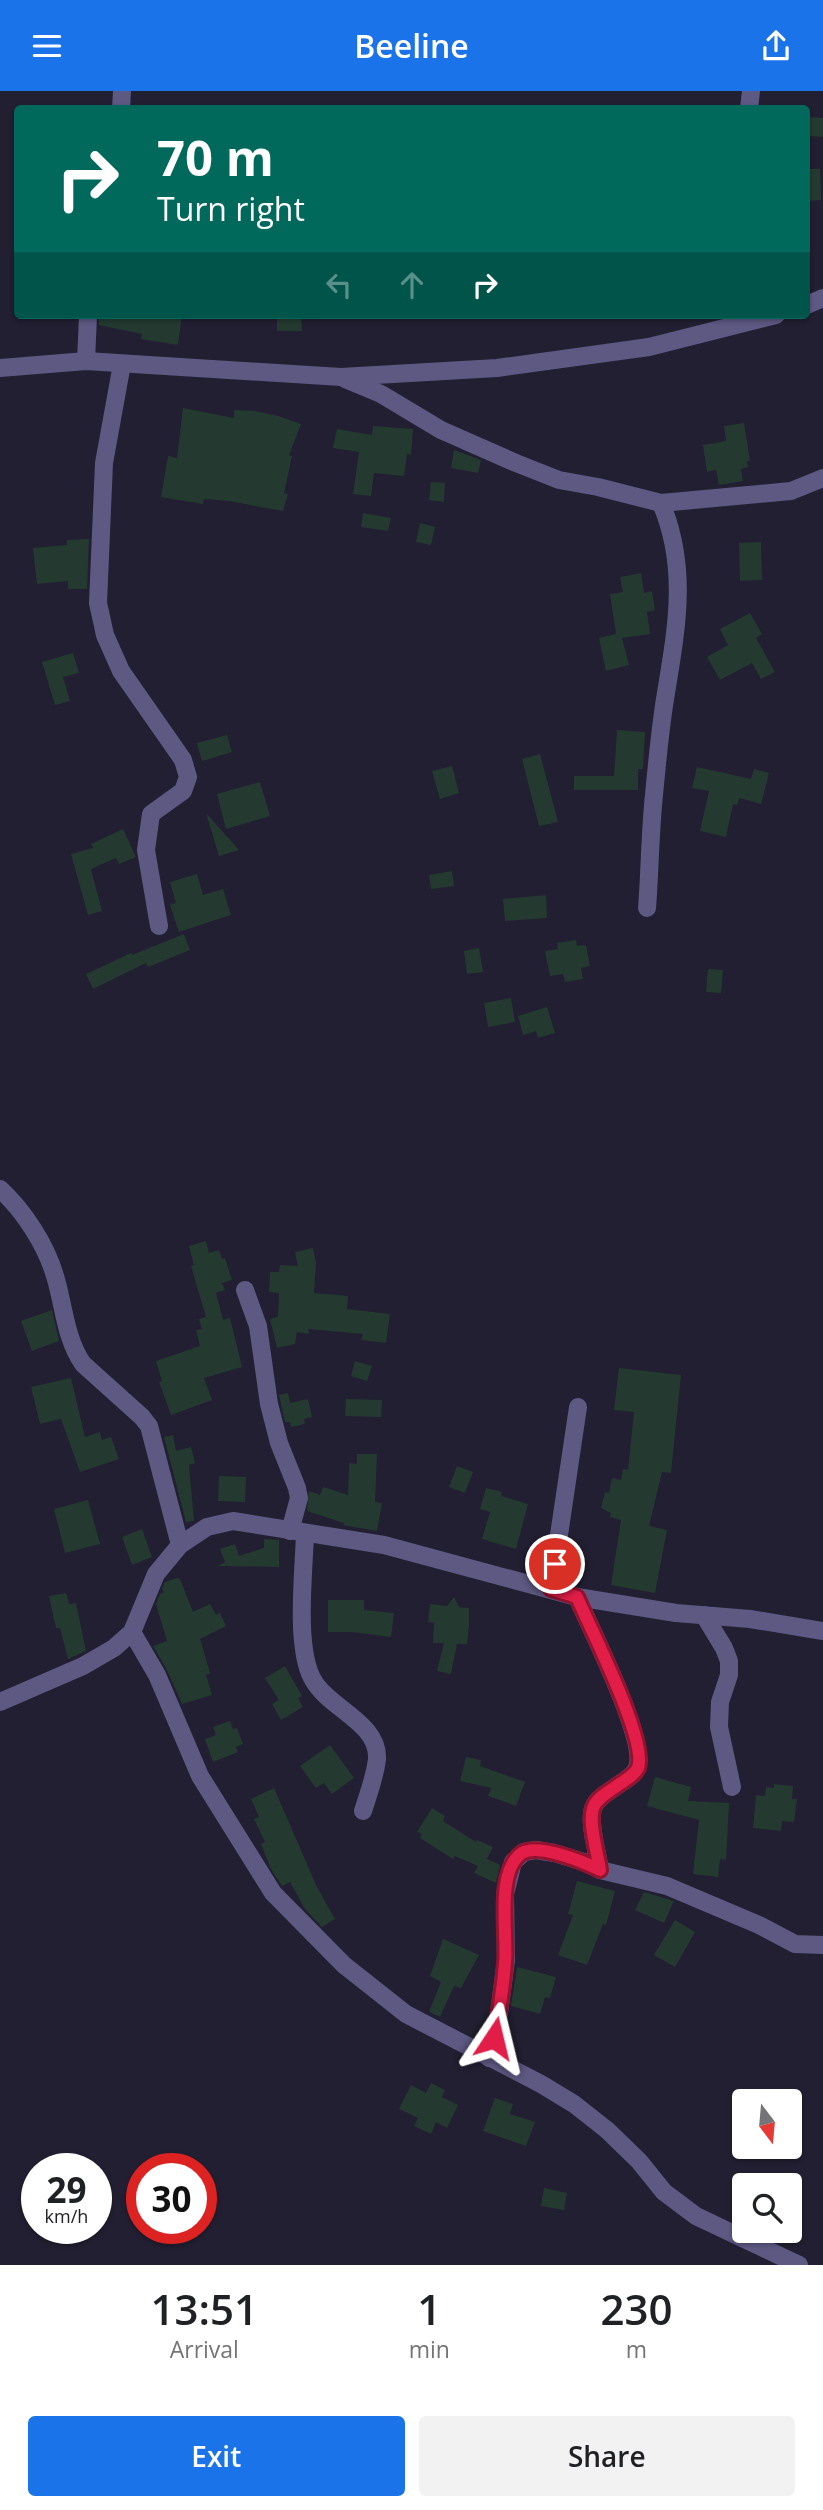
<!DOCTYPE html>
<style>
:root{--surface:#fff;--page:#f2f2f2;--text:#202124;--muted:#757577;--accent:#1a73e8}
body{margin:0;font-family:"Open Sans",sans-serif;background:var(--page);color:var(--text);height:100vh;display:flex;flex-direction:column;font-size:26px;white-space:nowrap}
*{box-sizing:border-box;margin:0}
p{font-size:23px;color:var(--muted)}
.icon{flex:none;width:38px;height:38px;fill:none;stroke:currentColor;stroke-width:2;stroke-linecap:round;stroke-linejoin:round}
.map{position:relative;height:2174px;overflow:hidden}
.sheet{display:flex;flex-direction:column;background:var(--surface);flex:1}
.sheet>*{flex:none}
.hud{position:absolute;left:14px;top:14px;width:796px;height:214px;border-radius:7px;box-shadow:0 2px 5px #0004;background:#00695c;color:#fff;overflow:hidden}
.needle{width:46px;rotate:164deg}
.controls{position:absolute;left:732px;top:1998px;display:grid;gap:14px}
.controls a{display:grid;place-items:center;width:70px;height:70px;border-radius:7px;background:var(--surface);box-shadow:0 2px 5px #0004;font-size:35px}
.speed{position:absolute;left:21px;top:2062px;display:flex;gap:14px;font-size:35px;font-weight:700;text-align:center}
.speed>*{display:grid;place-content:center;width:91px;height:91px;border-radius:50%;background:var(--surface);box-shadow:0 2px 5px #0004;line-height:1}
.speed small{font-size:18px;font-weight:400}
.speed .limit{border:10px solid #d22;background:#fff;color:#111}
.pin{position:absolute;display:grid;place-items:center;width:60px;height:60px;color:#fff;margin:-30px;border:4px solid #fff;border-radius:50%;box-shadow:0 2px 7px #0007}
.me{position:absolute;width:77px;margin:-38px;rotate:10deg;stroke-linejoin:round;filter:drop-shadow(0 0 5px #0008)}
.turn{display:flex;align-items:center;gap:24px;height:147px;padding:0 28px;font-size:32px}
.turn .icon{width:91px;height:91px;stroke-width:2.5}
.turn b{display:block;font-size:49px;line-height:60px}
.lanes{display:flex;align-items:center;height:66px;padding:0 28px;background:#0003;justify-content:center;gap:35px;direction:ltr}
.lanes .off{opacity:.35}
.eta{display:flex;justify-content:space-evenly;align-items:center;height:119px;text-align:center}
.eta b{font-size:42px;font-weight:600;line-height:49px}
.primary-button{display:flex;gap:14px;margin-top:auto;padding:14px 28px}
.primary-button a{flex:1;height:80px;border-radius:7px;background:var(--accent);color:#fff;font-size:28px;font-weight:600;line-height:80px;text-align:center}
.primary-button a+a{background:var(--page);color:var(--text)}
header{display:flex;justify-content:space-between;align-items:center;height:91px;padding:0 28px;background:var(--accent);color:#fff;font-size:32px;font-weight:600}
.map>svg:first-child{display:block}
</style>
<header><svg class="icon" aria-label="menu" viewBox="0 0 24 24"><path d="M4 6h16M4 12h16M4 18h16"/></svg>Beeline<svg class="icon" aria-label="share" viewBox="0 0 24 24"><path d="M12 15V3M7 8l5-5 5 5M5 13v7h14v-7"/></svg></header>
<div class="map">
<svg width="823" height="2174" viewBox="0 0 823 2174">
<rect width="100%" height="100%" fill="#211f31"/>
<!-- building -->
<g fill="#243a30">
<polygon points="807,26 823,27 823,46 807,45"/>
<polygon points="807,78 820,78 821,109 807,110"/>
<polygon points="99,224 182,224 178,254 141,248 142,243 99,234"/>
<polygon points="277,224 301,224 302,240 277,240"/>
<polygon points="183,317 234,327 234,319 255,320 278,325 301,333 289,364 292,365 284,402 288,403 283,420 229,410 204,408 203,413 161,406 168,365 177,367"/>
<polygon points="744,332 750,370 747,370 748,376 741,378 743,390 719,394 716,379 707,381 703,354 726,350 724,335"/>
<polygon points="373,335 413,338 411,364 407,363 404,385 374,382 371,405 353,403 359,361 333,357 337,338 372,344"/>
<polygon points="454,359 481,369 478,382 451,377"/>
<polygon points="431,391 445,392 444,411 429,409"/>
<polygon points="363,422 391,427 388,440 361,436"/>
<polygon points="420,432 435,436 431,454 416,451"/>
<polygon points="89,448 87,498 68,498 68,490 37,493 33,457 67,454 67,449"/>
<polygon points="761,451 762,489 740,490 739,452"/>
<polygon points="641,482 644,502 652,500 655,519 647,521 650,543 622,547 629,574 606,580 599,547 616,543 610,503 623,501 620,486"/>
<polygon points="750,522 762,543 756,547 775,581 761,588 752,572 720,589 707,566 728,554 720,538"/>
<polygon points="73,562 79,582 63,586 70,610 55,614 42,571"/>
<polygon points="617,639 645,641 643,678 638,678 638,699 574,699 574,685 614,685"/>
<polygon points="227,644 232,661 202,670 197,652"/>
<polygon points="540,663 558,731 539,735 522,668"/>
<polygon points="452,675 459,702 440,708 432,680"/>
<polygon points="697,676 751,688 754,678 769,682 761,713 739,707 737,714 733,713 726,746 700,740 709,700 692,697"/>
<polygon points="260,691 270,725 226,738 217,703"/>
<polygon points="206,722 239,759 219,765"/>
<polygon points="123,738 136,766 119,773 116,767 91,778 102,820 88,824 71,763 93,757 91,753"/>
<polygon points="452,780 454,795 431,798 429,784"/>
<polygon points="197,783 203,804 223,798 231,824 179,841 170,814 176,812 170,791"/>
<polygon points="546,804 547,827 505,830 503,808"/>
<polygon points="184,843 190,859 148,876 146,872 93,898 86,883 131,862 132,864"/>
<polygon points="576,849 577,855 586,854 590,875 581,877 583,888 565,891 563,883 550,885 545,860 558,858 557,852"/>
<polygon points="479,857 483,881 467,883 464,860"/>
<polygon points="708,878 723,879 721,902 706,901"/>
<polygon points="511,907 515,931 488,936 484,912"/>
<polygon points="547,916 555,942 538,947 536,940 523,944 518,925"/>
<polygon points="206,1150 209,1162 219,1159 222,1168 225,1167 232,1189 222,1192 225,1199 216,1202 223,1229 230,1227 242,1276 204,1287 212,1309 171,1324 159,1291 162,1290 156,1270 200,1255 196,1239 202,1238 199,1228 206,1226 191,1175 194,1174 189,1155"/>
<polygon points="313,1157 316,1172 314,1202 348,1205 347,1218 390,1223 386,1252 361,1249 363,1243 308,1238 309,1243 297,1241 295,1253 277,1257 270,1228 278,1226 279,1202 269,1201 270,1181 279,1181 280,1174 298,1175 295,1161"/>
<polygon points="52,1219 59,1250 32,1260 21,1230"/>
<polygon points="355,1270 372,1275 367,1290 351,1285"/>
<polygon points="619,1277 681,1284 671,1382 662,1381 649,1435 667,1439 655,1502 611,1494 621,1429 610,1426 611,1422 601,1417 605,1401 609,1402 612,1387 621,1389 623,1378 628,1379 634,1321 614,1319"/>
<polygon points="71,1287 85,1346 100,1341 102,1349 111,1346 119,1368 80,1381 61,1328 40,1333 31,1296"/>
<polygon points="288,1302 290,1312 308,1308 312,1326 304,1328 305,1333 291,1336 290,1331 285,1331 279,1304"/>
<polygon points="346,1308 382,1309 381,1326 345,1325"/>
<polygon points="173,1344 176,1360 191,1356 195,1372 189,1374 194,1430 186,1431 164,1346"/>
<polygon points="357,1363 377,1363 375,1411 382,1412 377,1440 343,1434 344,1432 307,1420 309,1400 320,1404 323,1396 348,1404 349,1372 357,1373"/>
<polygon points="457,1375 473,1381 465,1402 449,1396"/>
<polygon points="219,1385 246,1386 245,1411 218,1410"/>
<polygon points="486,1397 502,1401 501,1405 528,1413 516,1458 482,1448 490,1421 480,1418"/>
<polygon points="88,1409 100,1453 65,1462 54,1418"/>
<polygon points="142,1438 152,1466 132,1474 122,1446"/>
<polygon points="264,1448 279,1449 279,1476 218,1475 225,1471 220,1458 235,1453 239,1465 264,1457"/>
<polygon points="177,1487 180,1488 193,1521 210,1513 216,1524 220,1522 226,1535 200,1548 210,1582 206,1584 212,1604 182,1613 167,1579 153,1555 167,1550 156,1513 160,1503 164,1501 162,1498 165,1491"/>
<polygon points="66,1502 69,1513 76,1512 86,1560 68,1568 60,1537 56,1537 49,1505"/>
<polygon points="454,1506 459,1516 469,1517 469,1534 467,1553 457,1553 451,1583 437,1580 444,1552 433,1552 434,1532 428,1531 430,1513 447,1515"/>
<polygon points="328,1509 364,1509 364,1519 394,1522 391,1546 352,1541 328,1541"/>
<polygon points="285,1575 302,1605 298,1607 303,1616 281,1629 272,1613 279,1609 265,1587"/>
<polygon points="230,1630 233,1638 237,1637 243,1653 236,1656 238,1661 213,1671 205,1648 216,1644 213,1636"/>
<polygon points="330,1654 354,1687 332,1703 324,1692 316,1697 300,1675"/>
<polygon points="466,1666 481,1669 480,1675 525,1691 516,1715 488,1705 491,1697 460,1690"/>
<polygon points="655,1686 691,1696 688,1710 729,1712 726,1769 720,1768 718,1786 693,1783 699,1729 647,1715"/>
<polygon points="774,1693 793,1695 792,1708 797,1708 794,1731 782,1730 781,1740 753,1737 756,1704 765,1705 766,1696 774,1697"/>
<polygon points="274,1697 317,1796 335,1828 322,1836 305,1818 290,1791 282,1795 271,1778 261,1753 265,1751 254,1728 259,1726 251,1708"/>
<polygon points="432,1717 445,1725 443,1730 476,1751 477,1749 493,1756 487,1768 500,1774 496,1792 474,1782 478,1775 455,1765 453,1768 420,1747 422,1743 417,1741"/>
<polygon points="577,1790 615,1800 606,1834 603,1833 587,1874 558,1864 573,1824 568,1823"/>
<polygon points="644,1801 674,1810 664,1832 635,1819"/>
<polygon points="675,1829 695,1841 675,1876 654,1864"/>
<polygon points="443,1848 479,1864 461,1897 454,1895 440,1926 429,1921 441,1891 430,1885"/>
<polygon points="517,1876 556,1886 550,1907 545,1906 540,1923 511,1915"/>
<polygon points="431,1992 445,1999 442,2006 458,2014 447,2037 436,2031 431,2043 414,2035 418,2027 399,2018 411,1994 426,2002"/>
<polygon points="495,2007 513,2013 510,2023 535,2031 526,2055 483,2040"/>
<polygon points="544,2097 567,2102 564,2119 541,2115"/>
</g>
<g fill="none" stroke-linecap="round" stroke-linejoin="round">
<!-- minor -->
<g stroke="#5e5983" stroke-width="18">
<polyline points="121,18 122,0"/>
<polyline points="749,18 751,0"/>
<polyline points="807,214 823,207"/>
<polyline points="86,270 88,224"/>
<polyline points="122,273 104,372 98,512 105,544 121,580 183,669 188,686 183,700 151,723 146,759 159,835"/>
<polyline points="0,277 86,270 341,286 497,277 649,256 776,224"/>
<polyline points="345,288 381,303 441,339 516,372 559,389 598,396 661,412 791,400 823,387"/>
<path d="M647,817C650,779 650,741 654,704C657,672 660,639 665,608C676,540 689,478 661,412"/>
<path d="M0,1098C24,1120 46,1154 55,1185C64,1214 65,1247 83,1273L142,1326L149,1335L180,1454"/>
<polyline points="245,1199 258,1235 269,1313 279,1352 297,1397 299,1407 290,1440"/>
<path d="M305,1442C304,1480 295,1554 312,1587C328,1618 379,1631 377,1668C375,1686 368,1704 363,1720"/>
<polyline points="551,1498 578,1316"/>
<path d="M577,1506C590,1537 648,1650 637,1677C634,1685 625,1689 618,1694C610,1700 598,1706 594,1715C587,1729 598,1763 600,1779"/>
<polyline points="704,1524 724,1557 729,1570 729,1584 720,1611 719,1636 732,1696"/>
<polyline points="132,1541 157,1584 200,1685 273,1802 344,1874 406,1923 541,1993 574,2013 607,2039 639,2070 664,2101 696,2125 799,2174"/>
<polyline points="0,1611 83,1575 114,1557 132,1541 156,1483 180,1454 207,1436 233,1430 384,1454 577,1506 676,1522 750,1528 823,1540"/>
<polyline points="489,1967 499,1922 506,1869 505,1803 513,1771 524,1761 536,1759 554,1762 584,1771 600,1779 667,1795 759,1834 795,1853 823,1854"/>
</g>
</g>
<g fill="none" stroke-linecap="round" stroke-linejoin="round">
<defs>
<path id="route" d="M494,1947C499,1922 503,1897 505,1872C508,1844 495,1780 522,1762C538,1752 584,1771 600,1779C598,1763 587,1729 594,1715C598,1706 610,1700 618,1694C625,1689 634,1685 638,1677C648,1650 590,1537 577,1506L551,1498L555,1473"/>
</defs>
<!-- route casing -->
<use href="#route" stroke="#92132f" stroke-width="18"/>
<!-- route -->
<use href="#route" stroke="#e11d48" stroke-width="12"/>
</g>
</svg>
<div class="controls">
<a><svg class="needle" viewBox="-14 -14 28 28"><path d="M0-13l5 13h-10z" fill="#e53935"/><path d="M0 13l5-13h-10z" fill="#757577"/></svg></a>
<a><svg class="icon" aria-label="search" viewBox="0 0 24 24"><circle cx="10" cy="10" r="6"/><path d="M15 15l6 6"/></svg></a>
</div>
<div class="speed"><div>29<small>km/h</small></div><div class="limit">30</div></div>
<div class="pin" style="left:555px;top:1473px;background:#d93025"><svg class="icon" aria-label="arrive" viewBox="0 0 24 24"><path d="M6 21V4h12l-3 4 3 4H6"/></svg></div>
<svg class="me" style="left:494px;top:1947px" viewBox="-20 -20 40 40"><path d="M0-17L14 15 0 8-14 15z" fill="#e11d48" stroke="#fff" stroke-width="4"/></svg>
<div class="hud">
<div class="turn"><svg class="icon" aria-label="right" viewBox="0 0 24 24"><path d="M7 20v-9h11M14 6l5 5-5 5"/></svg><div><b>70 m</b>Turn right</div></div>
<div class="lanes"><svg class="icon off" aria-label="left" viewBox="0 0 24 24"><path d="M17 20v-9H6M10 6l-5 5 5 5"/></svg><svg class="icon off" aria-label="ahead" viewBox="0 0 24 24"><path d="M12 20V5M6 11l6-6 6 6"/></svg><svg class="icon" aria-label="right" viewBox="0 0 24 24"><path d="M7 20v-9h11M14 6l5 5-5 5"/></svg></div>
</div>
</div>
<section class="sheet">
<div class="eta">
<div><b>13:51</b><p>Arrival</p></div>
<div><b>1</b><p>min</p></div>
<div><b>230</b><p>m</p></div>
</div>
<div class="primary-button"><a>Exit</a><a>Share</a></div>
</section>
